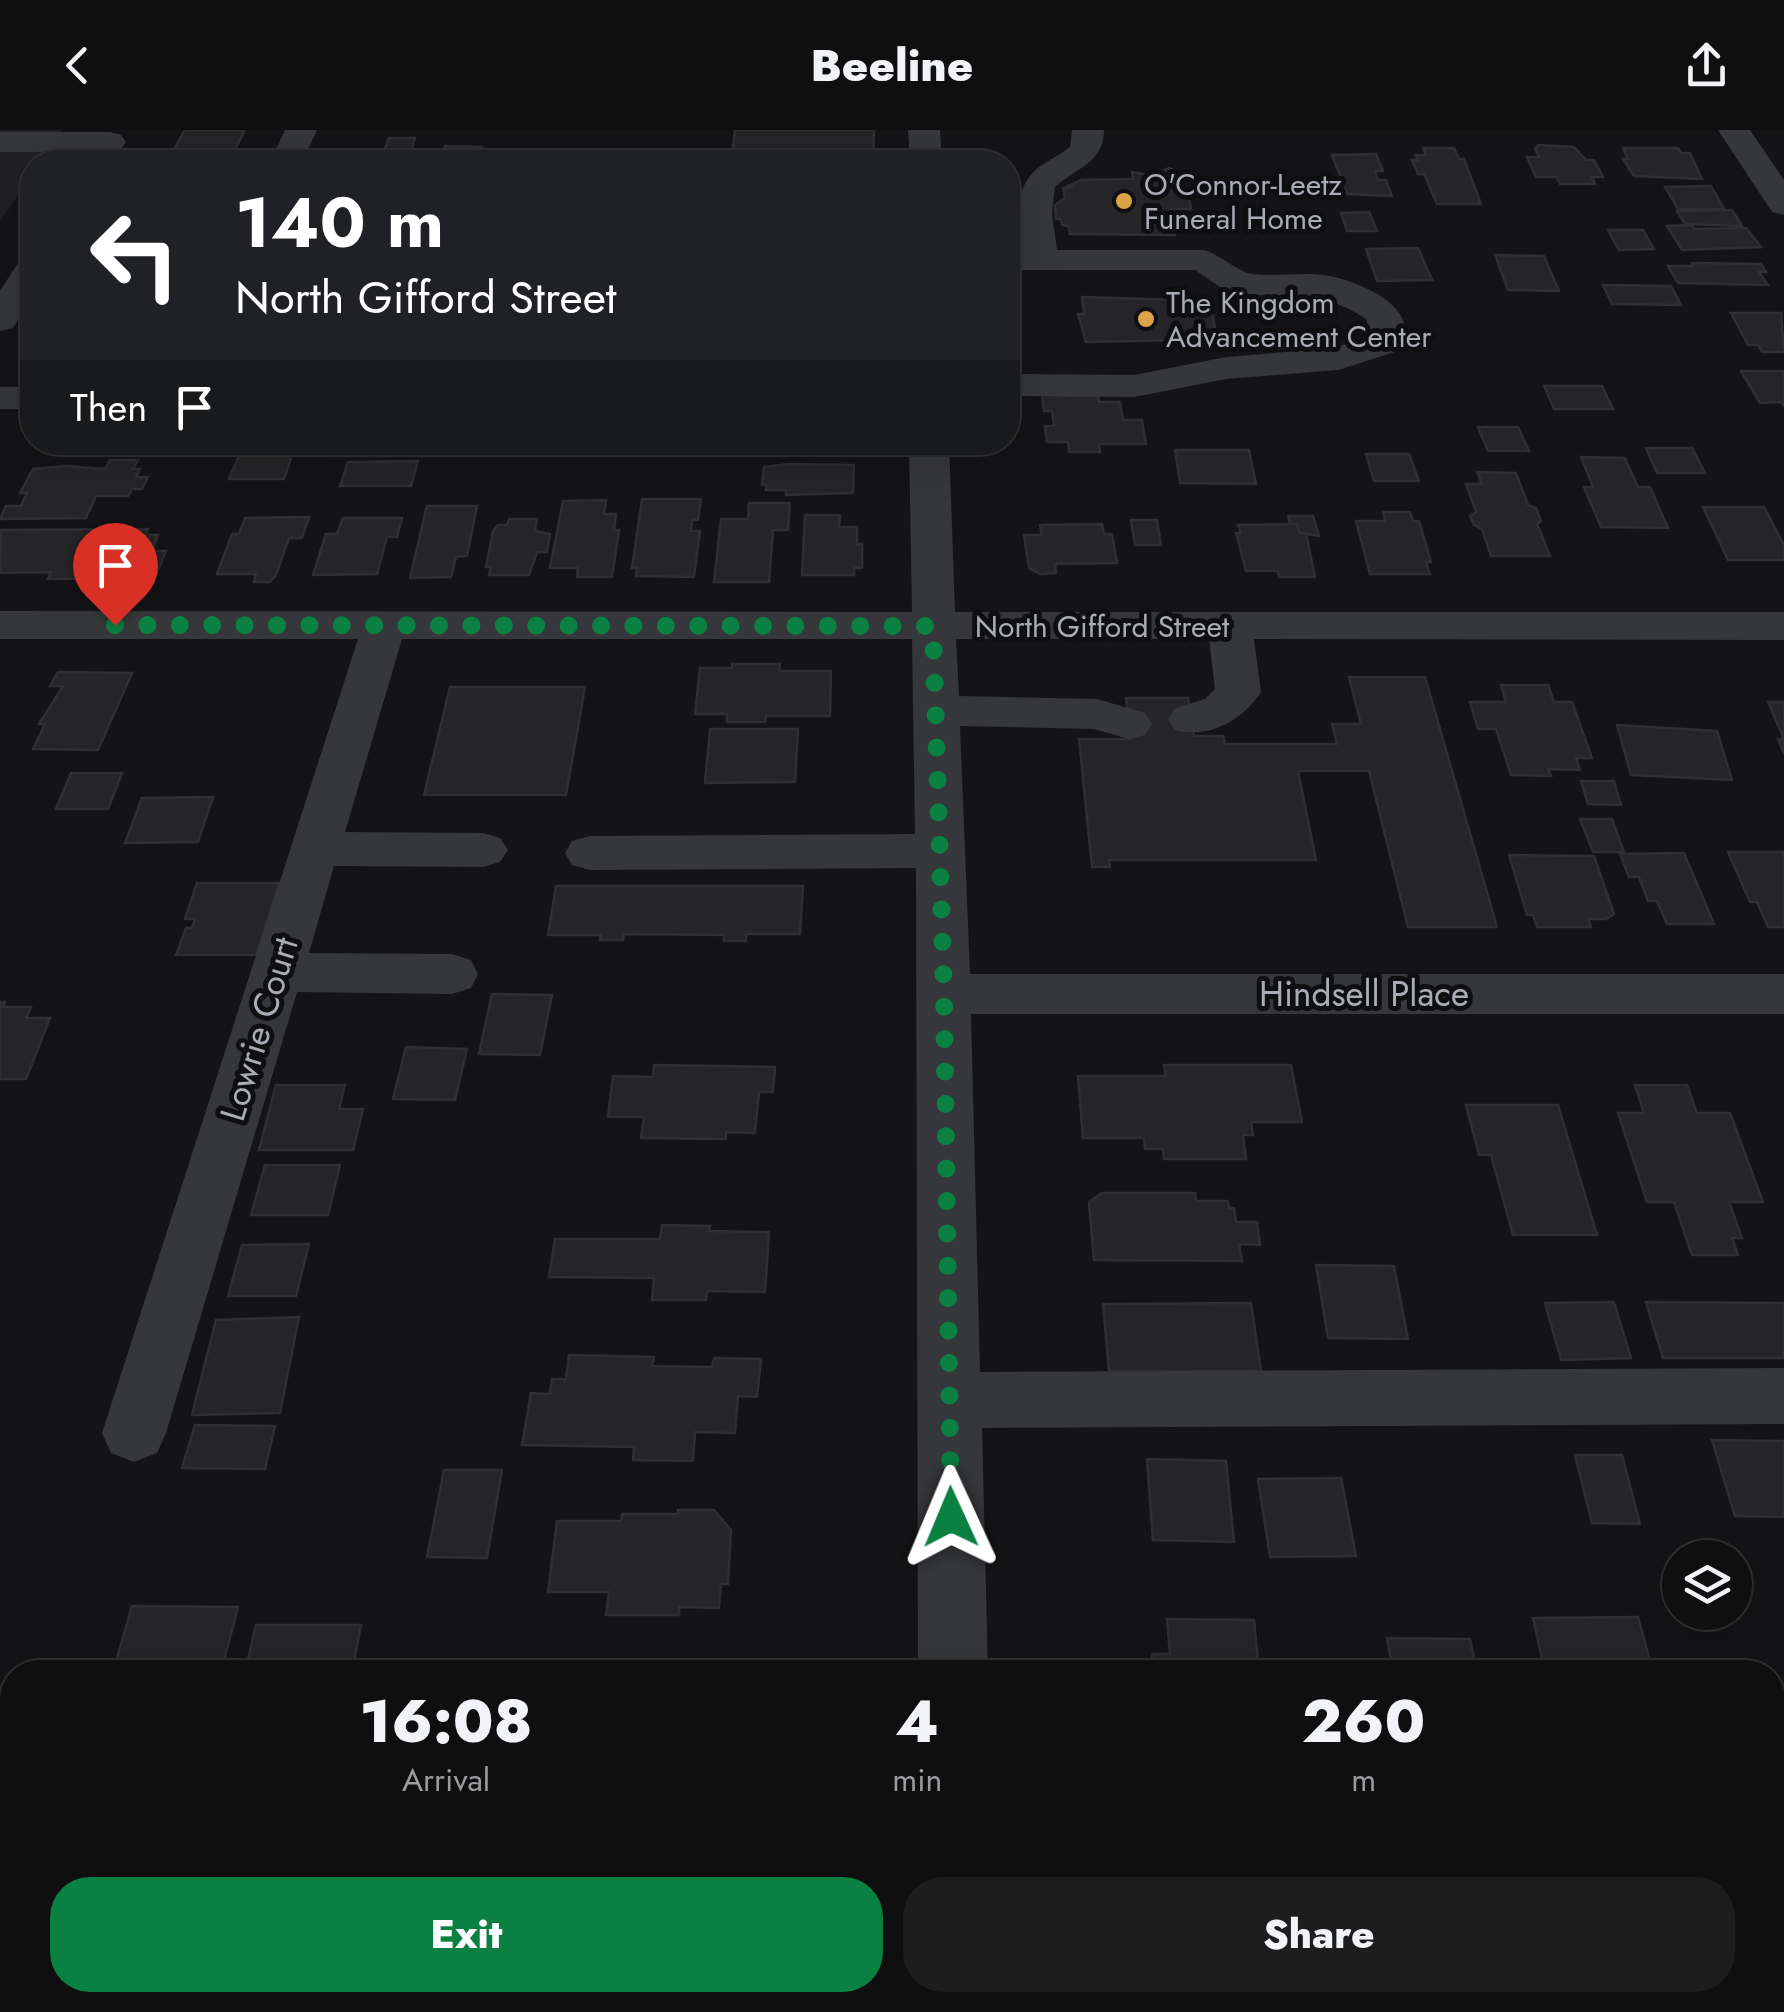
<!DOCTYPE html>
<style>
:root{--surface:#0f0f10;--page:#1d1d1e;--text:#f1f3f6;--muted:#9b9c9f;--line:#2f2f30;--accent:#0b8043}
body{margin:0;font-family:Jost,sans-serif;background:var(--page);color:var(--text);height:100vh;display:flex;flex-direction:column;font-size:38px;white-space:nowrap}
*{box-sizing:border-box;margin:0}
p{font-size:32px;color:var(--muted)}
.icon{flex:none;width:55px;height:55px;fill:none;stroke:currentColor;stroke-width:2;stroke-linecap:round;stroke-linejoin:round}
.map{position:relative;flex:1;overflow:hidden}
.sheet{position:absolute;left:0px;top:1530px;width:1785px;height:352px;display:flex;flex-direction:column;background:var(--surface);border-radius:40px 40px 0 0;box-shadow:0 10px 40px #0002,0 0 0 2px var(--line)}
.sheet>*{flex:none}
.top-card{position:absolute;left:20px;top:20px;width:1000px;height:305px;border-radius:40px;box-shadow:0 10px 40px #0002,0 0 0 2px var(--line);background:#202124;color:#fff;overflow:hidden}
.buttons{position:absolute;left:1662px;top:1410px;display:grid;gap:20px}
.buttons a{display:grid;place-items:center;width:90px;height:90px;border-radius:50%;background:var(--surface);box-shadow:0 10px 40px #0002,0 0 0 2px var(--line);font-size:50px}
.pin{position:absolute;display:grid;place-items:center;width:85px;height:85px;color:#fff;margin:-102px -42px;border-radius:50% 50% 50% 0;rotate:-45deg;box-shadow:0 0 10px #0007}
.pin .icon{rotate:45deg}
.me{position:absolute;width:110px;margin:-55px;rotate:359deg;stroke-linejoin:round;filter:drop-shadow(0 0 8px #0008)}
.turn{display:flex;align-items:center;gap:35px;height:210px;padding:0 50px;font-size:45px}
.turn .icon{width:130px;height:130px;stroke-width:2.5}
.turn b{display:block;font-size:70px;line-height:85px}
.then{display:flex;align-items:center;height:95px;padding:0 50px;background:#0003;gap:20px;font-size:38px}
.eta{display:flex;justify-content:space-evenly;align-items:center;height:170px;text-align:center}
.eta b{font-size:60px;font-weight:800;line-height:70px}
.primary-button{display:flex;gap:20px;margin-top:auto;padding:20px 50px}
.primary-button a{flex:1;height:115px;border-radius:40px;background:var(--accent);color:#fff;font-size:40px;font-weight:800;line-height:115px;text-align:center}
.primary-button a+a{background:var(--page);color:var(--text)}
header{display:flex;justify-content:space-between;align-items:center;height:130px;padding:0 50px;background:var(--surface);font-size:45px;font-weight:800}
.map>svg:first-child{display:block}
</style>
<header><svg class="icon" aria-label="back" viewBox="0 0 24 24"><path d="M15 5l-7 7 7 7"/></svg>Beeline<svg class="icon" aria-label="share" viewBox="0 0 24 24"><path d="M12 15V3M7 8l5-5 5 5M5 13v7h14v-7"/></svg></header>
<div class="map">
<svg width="1784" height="1882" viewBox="0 0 1784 1882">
<rect width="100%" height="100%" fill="#141416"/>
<!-- built -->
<polygon fill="#212123" points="0,0 63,0 40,32 32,32 32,44 0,92"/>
<!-- building -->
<g fill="#252527" stroke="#2f2f32" stroke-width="2.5">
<polygon points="185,0 245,0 230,29 169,28"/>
<polygon points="735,0 874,0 873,32 731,32"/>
<polygon points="389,8 415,8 410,23 383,23"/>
<polygon points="1538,15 1574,17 1586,30 1594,30 1603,47 1592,47 1595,54 1560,54 1557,47 1536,47 1527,27 1539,27 1535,19"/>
<polygon points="445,16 482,17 477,31 440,31"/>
<polygon points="1423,18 1454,18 1459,29 1464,29 1481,74 1437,74 1424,44 1418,44 1412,30 1418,30 1415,25 1426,25"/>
<polygon points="1623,18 1678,18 1681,23 1690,23 1702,49 1634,46 1623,29 1628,29"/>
<polygon points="1376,24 1383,41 1375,41 1378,50 1386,50 1392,66 1347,64 1332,25"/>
<polygon points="1169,38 1186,46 1172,53 1174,63 1188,63 1191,79 1171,80 1175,105 1070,104 1069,96 1062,95 1061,89 1056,89 1055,75 1065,68 1063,58 1073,58 1068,56 1081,50 1133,49 1132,42 1154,46"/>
<polygon points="1711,56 1724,79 1678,79 1665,57"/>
<polygon points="1732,80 1742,96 1685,94 1677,81"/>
<polygon points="1369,82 1377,101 1347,101 1341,83"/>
<polygon points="1692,95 1694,99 1746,98 1761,117 1682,120 1667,96"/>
<polygon points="1608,100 1643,100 1654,119 1619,120"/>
<polygon points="1418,118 1432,150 1377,151 1366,119"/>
<polygon points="1495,125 1544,126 1559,161 1508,160"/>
<polygon points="1692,133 1761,134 1766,142 1759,142 1768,155 1678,153 1668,136 1693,136"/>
<polygon points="1603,155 1671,156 1681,175 1612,174"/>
<polygon points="1082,167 1181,170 1183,178 1211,178 1216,203 1186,203 1187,210 1086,212 1078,184 1084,184"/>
<polygon points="1731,183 1781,183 1784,222 1762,222 1758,215 1748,215"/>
<polygon points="1741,241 1784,241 1784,276 1781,272 1760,273"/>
<polygon points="1544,256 1602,256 1613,279 1554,279"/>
<polygon points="1042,264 1098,264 1099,272 1120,272 1123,290 1142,290 1146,314 1099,314 1100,322 1069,322 1068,312 1047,312 1045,296 1054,296 1052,281 1044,281"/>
<polygon points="1478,297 1518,297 1529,321 1488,321"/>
<polygon points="334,312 426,312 422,326 329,326"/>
<polygon points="720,312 843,312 842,325 718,323"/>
<polygon points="1646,318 1692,318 1705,343 1657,343"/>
<polygon points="1175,320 1249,320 1256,354 1180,353"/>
<polygon points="1366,324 1409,324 1419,351 1374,351"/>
<polygon points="292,325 284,349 229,349 239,326"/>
<polygon points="1581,327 1625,328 1638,357 1650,357 1668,398 1601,397 1584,357 1593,357"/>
<polygon points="110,330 138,330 133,339 140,339 136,347 148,347 142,359 132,359 128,366 96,366 86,388 0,389 6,376 21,376 27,363 20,363 33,339 66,336 105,339"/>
<polygon points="418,331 411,356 340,356 348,332"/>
<polygon points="788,334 854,335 853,363 786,365 786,360 766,360 767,355 762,355 764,337"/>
<polygon points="1477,342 1516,343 1528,375 1536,378 1541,391 1537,394 1550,426 1491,426 1482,399 1474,395 1470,386 1476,382 1466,354 1482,354"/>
<polygon points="642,369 701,369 698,390 692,390 691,401 700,401 694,447 636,446 637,438 632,438"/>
<polygon points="606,370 604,384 616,384 614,400 619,400 612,447 577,447 578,438 550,438 563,371"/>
<polygon points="749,373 790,373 788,400 773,400 769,452 714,452 721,389 748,389"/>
<polygon points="427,376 477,376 467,426 456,427 451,447 410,448"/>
<polygon points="1703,377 1764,377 1784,415 1784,430 1728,430"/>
<polygon points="1383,382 1410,382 1413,391 1419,391 1431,432 1426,432 1430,444 1370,444 1356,391 1385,391"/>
<polygon points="805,385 840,385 839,397 857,397 857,414 862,414 862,438 854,438 854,445 802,445"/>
<polygon points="1288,386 1313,386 1319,406 1299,403 1297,394 1290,394"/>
<polygon points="309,387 302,408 289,408 276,445 270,452 254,452 256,444 217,444 232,404 239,404 245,388"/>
<polygon points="343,388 402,388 397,407 387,407 377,444 313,445 326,404 337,404"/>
<polygon points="509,389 537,389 535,401 550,404 547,422 537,422 529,445 489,445 491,437 486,437 493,401 498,395 507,395"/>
<polygon points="1131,390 1157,390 1161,415 1135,415"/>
<polygon points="1102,394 1104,404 1112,404 1117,433 1055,434 1056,443 1040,444 1029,438 1024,405 1042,405 1040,395"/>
<polygon points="1297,394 1299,403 1306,403 1315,447 1279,447 1278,441 1246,441 1236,403 1241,403 1238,395"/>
<polygon points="148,399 145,405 158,405 152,421 166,421 155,448 48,449 51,442 0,443 1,400"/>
<polygon points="732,534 780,534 779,541 831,541 830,586 766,586 765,592 727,592 727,584 695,584 700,538 732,538"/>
<polygon points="58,542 132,543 98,620 33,619 45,594 39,594 63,556 50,556"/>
<polygon points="1349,547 1425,547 1497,797 1408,797 1369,641 1298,641 1316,730 1109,730 1110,737 1092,737 1079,609 1131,609 1126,568 1188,568 1194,606 1223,606 1225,614 1337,614 1332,594 1361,594"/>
<polygon points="1501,555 1548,555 1554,572 1572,572 1592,628 1576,628 1580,640 1548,639 1551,646 1511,645 1496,599 1478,599 1470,572 1506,572"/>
<polygon points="450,557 585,557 566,665 424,665"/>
<polygon points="1768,572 1784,572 1784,624 1778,609 1784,609"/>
<polygon points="1617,595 1717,601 1732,650 1631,645"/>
<polygon points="710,599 798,599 795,652 705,653"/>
<polygon points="71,643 122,643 108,679 56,679"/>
<polygon points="1581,651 1614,651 1621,675 1588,674"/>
<polygon points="213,667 198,712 125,713 142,668"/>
<polygon points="1580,689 1612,689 1624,722 1593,722"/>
<polygon points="1728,722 1784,722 1784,797 1768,797 1757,772 1750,772"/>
<polygon points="1684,723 1714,794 1667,794 1657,771 1648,771 1639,747 1629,747 1620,724"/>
<polygon points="1509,725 1594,726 1614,784 1606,789 1588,789 1591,797 1537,797 1533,785 1527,785"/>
<polygon points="197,753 279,753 256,825 176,825 186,798 192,798 195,789 185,789"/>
<polygon points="556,756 803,756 800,804 746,804 746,811 724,811 724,805 624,804 623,810 600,810 601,805 548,805"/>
<polygon points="492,864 552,865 540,925 479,924"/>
<polygon points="0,872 5,872 3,877 31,877 26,888 50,888 26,949 0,949"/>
<polygon points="406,917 467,919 455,970 393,969"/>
<polygon points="654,935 775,937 773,962 759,962 755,1003 726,1002 726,1009 641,1008 644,987 608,987 613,946 653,947"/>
<polygon points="1164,935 1291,935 1302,992 1251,992 1253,1005 1243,1005 1246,1029 1164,1029 1163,1019 1145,1019 1144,1008 1083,1008 1078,946 1166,946"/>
<polygon points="276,955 345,955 339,979 363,979 353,1020 259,1020"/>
<polygon points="1635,955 1687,955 1697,983 1730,983 1763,1072 1729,1072 1742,1108 1732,1108 1738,1125 1692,1125 1674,1072 1647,1072 1618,983 1644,983"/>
<polygon points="1466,975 1558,975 1597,1105 1513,1105 1491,1025 1479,1025"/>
<polygon points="265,1035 340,1035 328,1085 251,1085"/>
<polygon points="1102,1063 1195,1063 1196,1071 1228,1071 1229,1078 1234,1078 1236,1092 1257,1092 1260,1115 1239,1114 1242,1131 1094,1130 1089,1072"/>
<polygon points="662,1095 710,1096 709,1101 769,1102 765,1162 707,1161 706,1170 652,1170 654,1148 549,1147 555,1109 660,1109"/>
<polygon points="309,1114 296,1166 228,1166 242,1115"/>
<polygon points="1316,1135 1394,1136 1408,1209 1328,1208"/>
<polygon points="1614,1172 1631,1228 1561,1230 1545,1173"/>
<polygon points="1646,1172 1784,1173 1784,1228 1663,1228"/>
<polygon points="1251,1173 1261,1241 1109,1241 1103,1174"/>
<polygon points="299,1187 280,1283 192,1285 216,1190"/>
<polygon points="569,1225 654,1227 652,1236 712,1237 714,1228 761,1229 757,1267 738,1266 735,1303 695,1302 693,1331 633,1330 634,1317 522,1315 531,1263 550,1264 552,1249 566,1249"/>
<polygon points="195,1295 275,1296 265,1339 182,1338"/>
<polygon points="1712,1310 1784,1311 1784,1387 1735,1386"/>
<polygon points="1575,1325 1622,1325 1640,1394 1592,1393"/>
<polygon points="1147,1329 1226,1331 1234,1412 1153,1410"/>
<polygon points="444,1340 502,1340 487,1428 427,1427"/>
<polygon points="1341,1348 1356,1426 1270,1427 1258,1349"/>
<polygon points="678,1380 714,1380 731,1400 728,1454 721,1454 719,1478 679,1477 679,1485 606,1485 609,1462 548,1462 557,1391 621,1391 622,1384 678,1384"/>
<polygon points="132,1476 238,1477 221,1542 113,1542"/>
<polygon points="1638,1487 1653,1542 1668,1542 1545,1542 1533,1488"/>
<polygon points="1167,1489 1254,1490 1259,1541 1275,1542 1153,1542 1152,1524 1170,1524"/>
<polygon points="256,1495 361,1495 352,1542 245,1542"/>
<polygon points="1387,1508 1470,1509 1477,1542 1393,1542"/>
<polygon points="567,1537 620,1537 619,1542 567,1542"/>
<polygon points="0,1564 12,1564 12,1621 7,1639 0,1639"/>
</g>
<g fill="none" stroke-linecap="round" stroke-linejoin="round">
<!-- minor -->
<g fill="#36373a" fill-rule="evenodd">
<polygon points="285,0 317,0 302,32 270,32"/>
<polygon points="908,0 940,0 942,32 910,32"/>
<path d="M1072,0H1104C1104,33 1076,38 1055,57L1052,83L1057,120H1203C1221,124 1235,141 1252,144C1276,147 1300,142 1324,145C1357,150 1428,178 1398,221L1338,240L1226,249L1134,267L1008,266V244L1134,245L1226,227L1333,218L1367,207V190C1328,161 1287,166 1240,165L1227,162L1195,140H1008V120H1022C1019,89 1012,55 1042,35C1051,29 1061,24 1070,17Z"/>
<polygon points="1718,0 1750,0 1784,50 1784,85 1772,82"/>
<polygon points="0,2 110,2 121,5 126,12 121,19 110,22 0,22"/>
<polygon points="32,127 32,166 13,198 0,201 0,161 20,130"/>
<rect x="0" y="257" width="32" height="22"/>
<path d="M909,312H949L955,482H1784V510L1254,509L1261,562C1242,591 1209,609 1175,600L1168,589L1175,578L1205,569L1215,559L1209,509H956L959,566L1097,569L1145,583L1152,594L1145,605L1129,609L1094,599L960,596L970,844H1784V884H971L980,1242L1784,1238V1294L982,1298L988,1542H918L916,738L590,740L572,735L565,723L572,711L590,706L915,704L912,509H402L345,702L483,703L500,708L508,720L500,732L483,737L334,736L309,823L452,824L471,830L478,844L471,858L452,864L297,862L166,1303L157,1323L134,1332L111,1323L102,1303L358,509H0V481L912,482Z"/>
<polygon points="1772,1827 1784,1827 1784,1882 1740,1882 1735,1870 1772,1870"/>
<polygon points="0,1838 12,1838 12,1870 717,1870 712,1882 0,1882"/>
<rect x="919" y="1870" width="78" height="12"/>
</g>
</g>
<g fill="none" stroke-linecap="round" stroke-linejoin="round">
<!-- route -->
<polyline stroke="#0b8043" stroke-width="18" stroke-dasharray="0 32.4" points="115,495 933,496 944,864 951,1387"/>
</g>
<!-- markers -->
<g fill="#daa348" stroke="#0f0f11" stroke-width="4">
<circle cx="1124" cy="71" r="10"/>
<circle cx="1146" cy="189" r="10"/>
</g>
<g text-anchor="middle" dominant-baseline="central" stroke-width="10" stroke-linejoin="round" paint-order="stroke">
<!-- far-poi labels -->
<g font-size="30" fill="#a8acb4" stroke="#0f0f11" text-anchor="start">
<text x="1144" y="54">O'Connor-Leetz<tspan x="1144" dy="34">Funeral Home</tspan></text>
<text x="1166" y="172">The Kingdom<tspan x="1166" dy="34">Advancement Center</tspan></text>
</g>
<!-- far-street labels -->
<g font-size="30" fill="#a8acb4" stroke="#0f0f11">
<text x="1102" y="496">North Gifford Street</text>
</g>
<!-- street labels -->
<g font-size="35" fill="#a8acb4" stroke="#0f0f11">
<text x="1364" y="864">Hindsell Place</text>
<text transform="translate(259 899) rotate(-73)">Lowrie Court</text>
</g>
</g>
</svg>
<div class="buttons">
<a><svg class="icon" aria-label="layers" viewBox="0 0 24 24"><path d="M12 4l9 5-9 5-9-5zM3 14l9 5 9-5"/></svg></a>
</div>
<div class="pin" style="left:115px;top:495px;background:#d93025"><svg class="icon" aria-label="arrive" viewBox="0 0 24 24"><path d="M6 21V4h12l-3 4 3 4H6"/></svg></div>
<svg class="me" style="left:951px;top:1387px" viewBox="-20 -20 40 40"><path d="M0-17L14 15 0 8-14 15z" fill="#0b8043" stroke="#fff" stroke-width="4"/></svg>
<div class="top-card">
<div class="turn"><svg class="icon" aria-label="left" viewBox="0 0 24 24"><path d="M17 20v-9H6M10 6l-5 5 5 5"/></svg><div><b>140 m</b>North Gifford Street</div></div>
<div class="then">Then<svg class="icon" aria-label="arrive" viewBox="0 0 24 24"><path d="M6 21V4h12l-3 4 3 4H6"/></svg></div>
</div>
<section class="sheet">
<div class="eta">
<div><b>16:08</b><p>Arrival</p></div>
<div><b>4</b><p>min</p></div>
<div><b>260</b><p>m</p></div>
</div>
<div class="primary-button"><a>Exit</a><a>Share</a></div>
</section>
</div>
